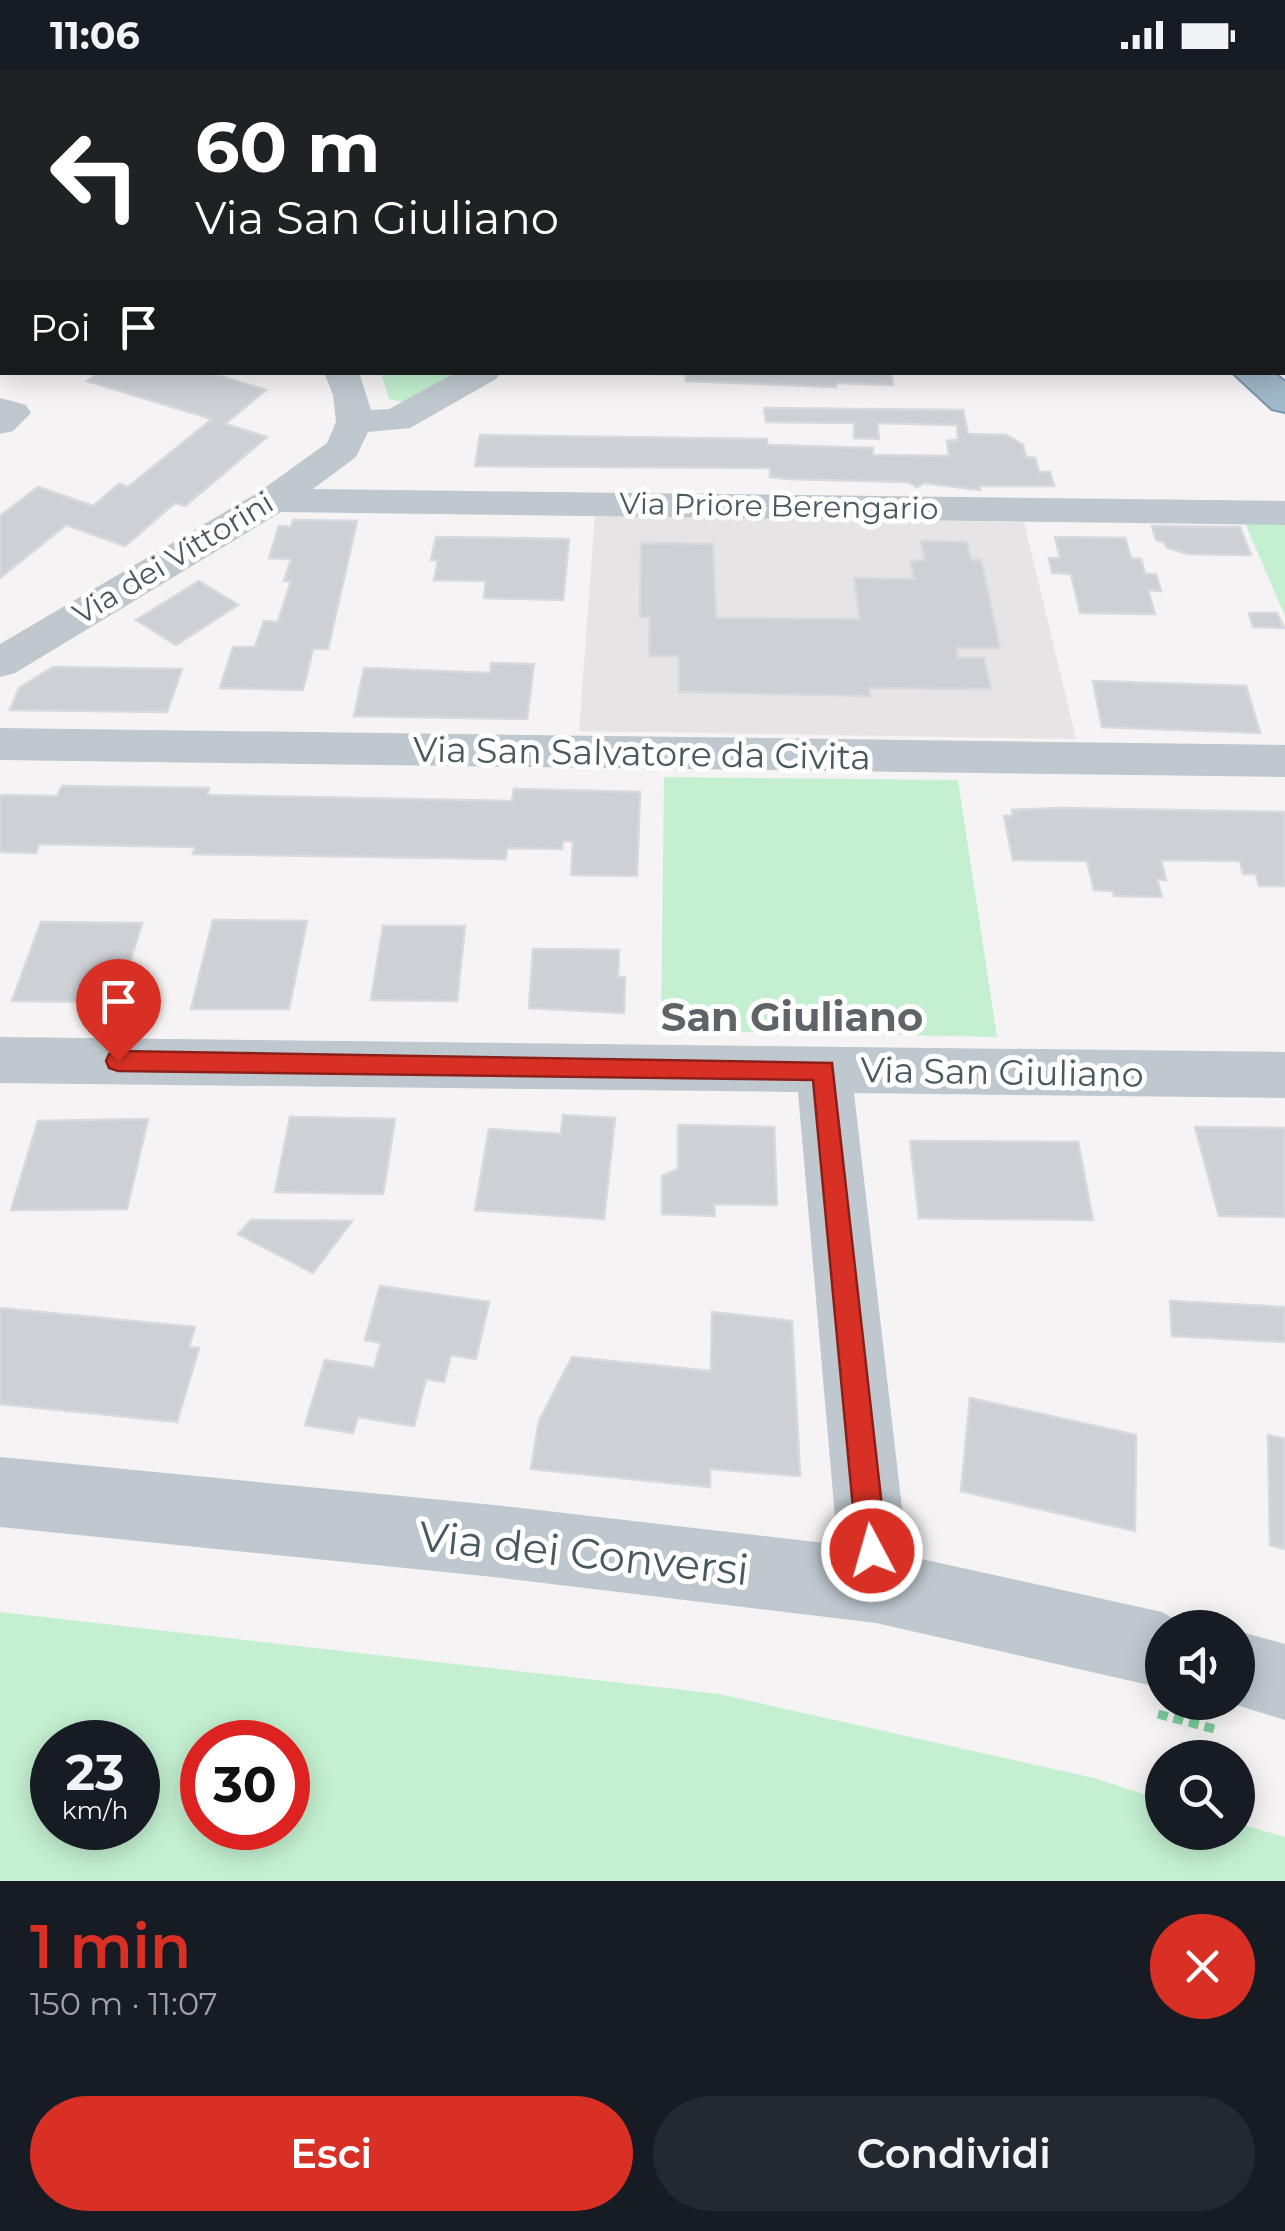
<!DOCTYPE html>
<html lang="it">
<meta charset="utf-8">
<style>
:root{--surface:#171b24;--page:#242831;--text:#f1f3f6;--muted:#9ea1a6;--accent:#d93025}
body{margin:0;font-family:Montserrat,sans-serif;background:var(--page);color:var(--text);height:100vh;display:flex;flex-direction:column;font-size:38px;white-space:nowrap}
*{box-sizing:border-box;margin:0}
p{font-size:32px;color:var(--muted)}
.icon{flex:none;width:55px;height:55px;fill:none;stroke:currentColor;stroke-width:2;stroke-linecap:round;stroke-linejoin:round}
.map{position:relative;height:1811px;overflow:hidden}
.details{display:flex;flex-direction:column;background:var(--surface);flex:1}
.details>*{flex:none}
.banner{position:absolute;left:0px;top:0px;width:1285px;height:305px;box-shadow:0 5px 25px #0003;background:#202124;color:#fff;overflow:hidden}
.buttons{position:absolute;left:1145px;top:1540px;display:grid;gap:20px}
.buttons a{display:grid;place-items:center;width:110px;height:110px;border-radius:50%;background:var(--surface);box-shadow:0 5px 25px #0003;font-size:50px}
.speed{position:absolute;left:30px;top:1650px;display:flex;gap:20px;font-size:50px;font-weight:700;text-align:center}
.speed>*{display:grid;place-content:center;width:130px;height:130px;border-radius:50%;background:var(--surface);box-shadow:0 5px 25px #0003;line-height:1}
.speed small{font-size:25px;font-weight:400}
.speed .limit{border:15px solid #d22;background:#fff;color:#111}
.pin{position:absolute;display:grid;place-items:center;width:85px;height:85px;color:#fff;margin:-102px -42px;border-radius:50% 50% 50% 0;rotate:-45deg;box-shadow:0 0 10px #0007}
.pin .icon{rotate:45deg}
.me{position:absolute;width:110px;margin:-55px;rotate:354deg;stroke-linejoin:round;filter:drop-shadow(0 0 8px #0008)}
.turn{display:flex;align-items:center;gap:35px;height:210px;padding:0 30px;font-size:45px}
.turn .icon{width:130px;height:130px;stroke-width:2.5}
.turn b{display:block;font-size:70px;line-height:85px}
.then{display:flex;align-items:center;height:95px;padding:0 30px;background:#0003;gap:20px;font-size:38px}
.round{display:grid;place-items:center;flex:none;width:105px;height:105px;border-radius:52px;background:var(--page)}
.head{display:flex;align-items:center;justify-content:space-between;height:170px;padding:0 30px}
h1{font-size:60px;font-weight:600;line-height:75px;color:var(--accent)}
.primary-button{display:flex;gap:20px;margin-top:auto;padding:20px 30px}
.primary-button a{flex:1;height:115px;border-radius:60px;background:var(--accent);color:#fff;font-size:40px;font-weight:600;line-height:115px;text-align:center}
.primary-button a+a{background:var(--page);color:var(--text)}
.status{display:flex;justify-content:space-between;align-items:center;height:70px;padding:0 50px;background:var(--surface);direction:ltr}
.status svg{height:28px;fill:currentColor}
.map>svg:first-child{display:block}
</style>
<div class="status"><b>11:06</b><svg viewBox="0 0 49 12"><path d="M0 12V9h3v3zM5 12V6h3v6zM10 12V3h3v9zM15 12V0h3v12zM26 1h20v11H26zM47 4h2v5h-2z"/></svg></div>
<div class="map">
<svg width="1285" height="1811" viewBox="0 0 1285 1811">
<rect width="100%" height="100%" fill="#f5f3f3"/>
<!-- education -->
<polygon fill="#e6e4e5" points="595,445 1024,452 1076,669 579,661"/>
<!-- green -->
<g fill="#c4f0d1" fill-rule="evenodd">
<polygon points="381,303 467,303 411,334 389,329"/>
<polygon points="1245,453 1285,453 1285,546"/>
<polygon points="664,707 958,710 997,967 661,960"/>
<path d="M0,1542L719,1624L1094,1708L1162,1730V1762H1238V1753L1285,1767V1811H0ZM52,1672H138V1758H52ZM202,1672H288V1758H202Z"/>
</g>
<!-- building -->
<g fill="#cdd0d5" stroke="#d7d9de" stroke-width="2.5">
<polygon points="88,302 207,302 266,320 225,354 267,367 185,436 175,433 125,476 66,455 0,508 0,446 38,417 93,436 119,414 128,417 212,349 87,311 96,305"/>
<polygon points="891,302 893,315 836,313 836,317 686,311 686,304 653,304"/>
<polygon points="764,338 963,340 968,364 1007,365 1023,375 1026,387 1035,388 1039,402 1050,402 1054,416 979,416 980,420 924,413 917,417 908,412 789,409 770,407 770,398 475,396 480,365 767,369 767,375 873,378 873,385 949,386 947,371 958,370 957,355 877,353 879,369 854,368 854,353 766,352"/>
<polygon points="293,450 357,451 328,579 313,579 303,620 220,618 233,577 255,577 264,551 278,552 291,511 284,511 291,489 269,488 279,456 291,457"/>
<polygon points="1152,456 1240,457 1251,485 1188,484 1167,478 1164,472 1156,470"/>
<polygon points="436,467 569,469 563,530 484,528 486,511 434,510 438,490 431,490"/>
<polygon points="1055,467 1125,468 1131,488 1141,489 1145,504 1156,504 1161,521 1148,520 1155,544 1080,543 1071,504 1052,503 1049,488 1060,488"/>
<polygon points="921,471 967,472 971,490 981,490 1000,578 956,578 958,588 984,588 991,619 869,618 870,626 679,622 679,586 649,586 650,547 640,547 641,473 713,474 716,548 860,549 854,508 914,509 911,491 925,490"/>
<polygon points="199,511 238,535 176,575 136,550"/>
<polygon points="1249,543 1277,543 1284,558 1253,557"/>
<polygon points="491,593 534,594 527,649 354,646 364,598 490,603"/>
<polygon points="53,597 182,599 167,642 10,640 19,618"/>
<polygon points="1093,611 1246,616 1260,663 1102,657"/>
<polygon points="62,716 209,718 207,725 512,731 514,719 640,722 637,806 571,805 573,771 563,771 562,779 507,778 506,789 193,784 195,777 39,774 36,783 0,782 0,725 57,726"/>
<polygon points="1059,738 1285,742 1285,816 1259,816 1256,804 1243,804 1240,791 1161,790 1166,810 1157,809 1162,827 1114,826 1113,821 1094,820 1087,791 1013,790 1004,746 1013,746 1012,740"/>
<polygon points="213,850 307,851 289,939 191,939"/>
<polygon points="41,852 142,853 118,932 12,931"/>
<polygon points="383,856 465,856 457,931 371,930"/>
<polygon points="533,879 619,880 618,907 625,907 624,943 529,938"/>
<polygon points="563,1045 615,1048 604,1149 475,1140 489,1059 561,1064"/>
<polygon points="290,1047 395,1049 383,1124 275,1122"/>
<polygon points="148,1049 127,1139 11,1140 38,1051"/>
<polygon points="678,1055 774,1057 777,1135 714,1134 715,1146 662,1144 662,1106 678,1099"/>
<polygon points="1195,1057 1285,1058 1285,1147 1219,1146"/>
<polygon points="910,1071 1078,1072 1093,1150 919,1148"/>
<polygon points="251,1150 352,1151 313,1203 238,1164"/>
<polygon points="380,1216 489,1232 476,1289 451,1285 444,1312 426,1309 414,1356 358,1347 353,1363 305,1355 325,1290 374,1298 381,1273 365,1270"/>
<polygon points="1170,1231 1285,1237 1285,1272 1172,1266"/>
<polygon points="0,1238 195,1257 189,1277 199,1278 177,1352 0,1334"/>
<polygon points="712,1242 792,1251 800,1406 710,1399 710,1417 531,1399 539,1351 572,1287 711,1301"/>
<polygon points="970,1328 1136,1365 1135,1461 961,1421"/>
<polygon points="1268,1365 1285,1369 1285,1479 1270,1475"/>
</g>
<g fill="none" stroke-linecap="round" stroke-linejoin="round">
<defs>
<g id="trunk">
<polygon points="697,0 726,0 727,2 699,2"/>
<rect x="760" y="0" width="28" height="2"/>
<polygon points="902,0 932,0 933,2 904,2"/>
<polygon points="1041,0 1073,0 1074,2 1043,2"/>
<polygon points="1282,163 1285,164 1285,186 1282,185"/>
<polygon points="1232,302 1273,302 1285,312 1285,342 1272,339"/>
</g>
</defs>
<!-- trunk casing -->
<use href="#trunk" stroke="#7795ab" stroke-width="4"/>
<!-- path -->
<polyline stroke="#7ccd9e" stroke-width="9" stroke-dasharray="10 6" stroke-linecap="butt" points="1158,1644 1218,1660"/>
<!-- service -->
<polyline stroke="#bec8ce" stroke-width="25" points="866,2 867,0"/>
<!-- minor -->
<g fill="#bec8ce" fill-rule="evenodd">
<polygon points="282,0 308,0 309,2 283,2"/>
<polygon points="509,0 536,0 537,2 510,2"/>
<polygon points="0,100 2,101 2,119 0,118"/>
<polygon points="324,302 359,302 371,340 389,339 457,302 501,302 496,309 410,358 368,362 356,387 313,419 1285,431 1285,455 281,442 15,603 0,607 0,574 259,422 327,373 336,352 333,325"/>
<polygon points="0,328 26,335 31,343 13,361 0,364"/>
<polygon points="0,658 1285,675 1285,707 0,690"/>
<polygon points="0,967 1285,982 1285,1028 854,1023 911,1516 901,1541 876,1551 851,1541 841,1516 798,1022 0,1013"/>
</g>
<!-- tertiary -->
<g fill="#bec8ce" fill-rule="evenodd">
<polygon points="0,1387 494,1435 876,1479 1162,1542 1190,1558 1162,1558 1162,1618 876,1553 494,1507 0,1457"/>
<polygon points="1238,1561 1285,1574 1285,1650 1227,1632 1238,1632"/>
</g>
<!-- trunk -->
<use href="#trunk" fill="#a0b8c8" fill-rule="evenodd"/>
</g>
<!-- route -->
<polygon fill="#d93025" stroke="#8d1f18" stroke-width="2.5" points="118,981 832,993 887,1481 883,1491 872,1496 861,1491 857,1481 813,1010 118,1001 109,998 106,991 109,984"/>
<g text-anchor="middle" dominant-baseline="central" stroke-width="10" stroke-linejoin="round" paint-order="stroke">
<!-- far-street labels -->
<g font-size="30" fill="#4a5860" stroke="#fff">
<text transform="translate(779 436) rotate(1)">Via Priore Berengario</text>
<text transform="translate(173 488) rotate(-31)">Via dei Vittorini</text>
</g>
<!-- street labels -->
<g font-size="35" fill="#4a5860" stroke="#fff">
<text transform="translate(642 683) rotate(1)">Via San Salvatore da Civita</text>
<text transform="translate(1002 1002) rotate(1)">Via San Giuliano</text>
</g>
<!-- quarter labels -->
<g font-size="40" font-weight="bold" fill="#5f6468" stroke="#fff">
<text x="792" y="946">San Giuliano</text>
</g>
<!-- near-street labels -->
<g font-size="42" fill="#4a5860" stroke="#fff">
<text transform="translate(584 1483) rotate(6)">Via dei Conversi</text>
</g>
</g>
</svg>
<div class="buttons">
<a><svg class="icon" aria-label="sound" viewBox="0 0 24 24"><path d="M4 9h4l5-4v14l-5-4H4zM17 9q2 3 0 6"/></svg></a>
<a><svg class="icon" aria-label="search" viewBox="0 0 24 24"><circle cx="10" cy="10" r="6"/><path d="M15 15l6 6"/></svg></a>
</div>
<div class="speed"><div>23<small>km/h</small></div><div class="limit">30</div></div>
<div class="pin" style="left:118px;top:991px;background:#d93025"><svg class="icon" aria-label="arrive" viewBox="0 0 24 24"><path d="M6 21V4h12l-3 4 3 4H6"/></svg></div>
<svg class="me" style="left:872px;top:1481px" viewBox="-20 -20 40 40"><circle r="17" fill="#d93025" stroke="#fff" stroke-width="3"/><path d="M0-11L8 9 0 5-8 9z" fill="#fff"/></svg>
<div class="banner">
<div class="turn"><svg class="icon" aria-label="left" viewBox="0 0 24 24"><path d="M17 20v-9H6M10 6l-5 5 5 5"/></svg><div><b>60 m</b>Via San Giuliano</div></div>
<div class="then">Poi<svg class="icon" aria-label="arrive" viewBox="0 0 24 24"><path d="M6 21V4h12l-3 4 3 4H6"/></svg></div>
</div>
</div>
<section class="details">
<div class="head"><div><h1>1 min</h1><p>150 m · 11:07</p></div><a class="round" style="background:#d93025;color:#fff"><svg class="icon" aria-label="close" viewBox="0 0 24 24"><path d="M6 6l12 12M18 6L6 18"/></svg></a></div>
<div class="primary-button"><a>Esci</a><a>Condividi</a></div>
</section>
